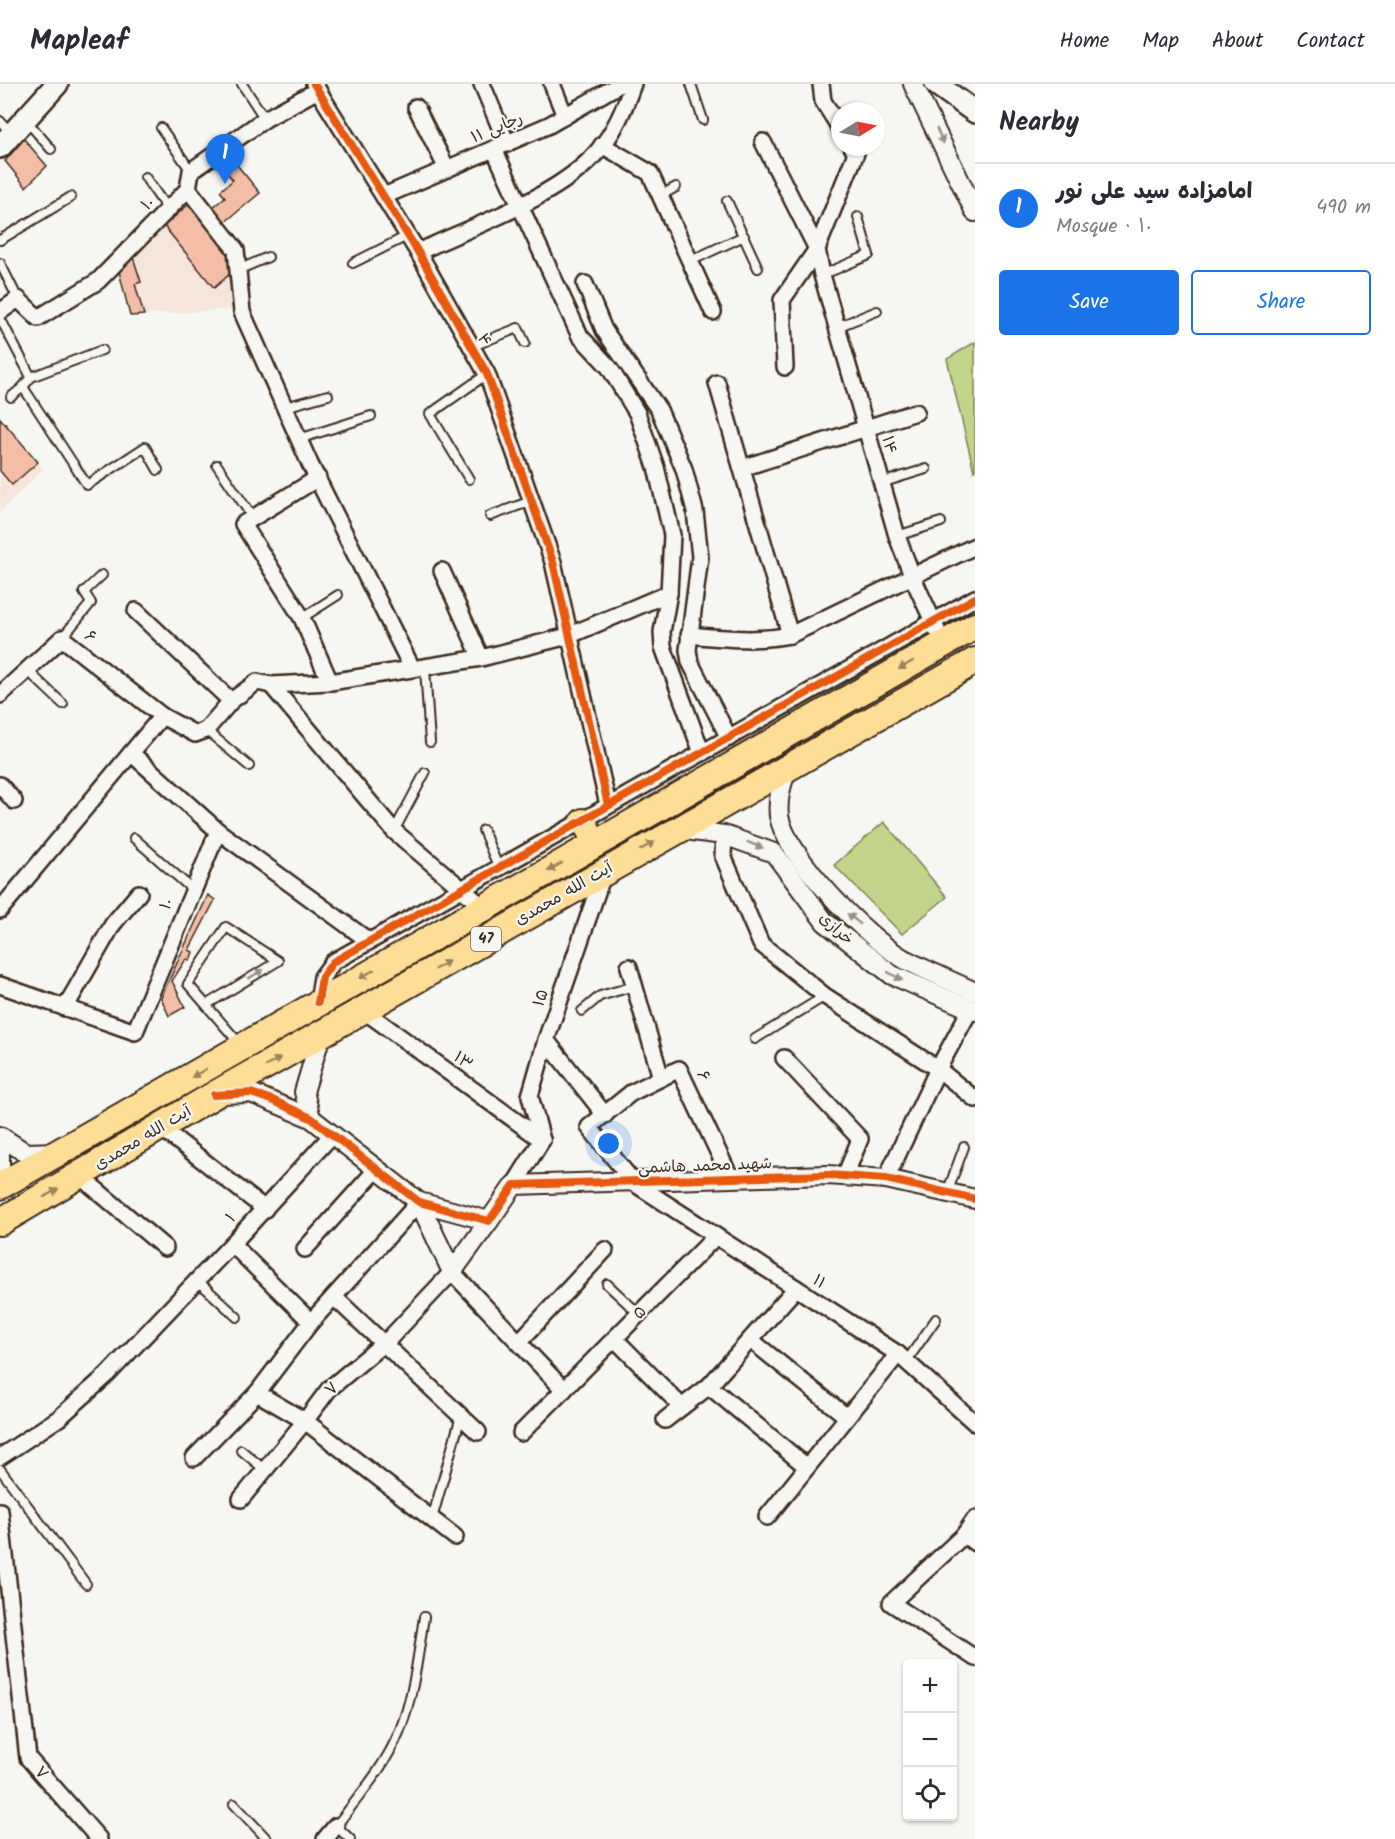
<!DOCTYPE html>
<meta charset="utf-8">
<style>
body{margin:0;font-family:Kalam,"Playpen Sans Arabic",sans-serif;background:#f7f7f7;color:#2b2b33}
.controls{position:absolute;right:18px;bottom:18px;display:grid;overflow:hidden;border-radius:6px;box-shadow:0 2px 4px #0004}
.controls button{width:54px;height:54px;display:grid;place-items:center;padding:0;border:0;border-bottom:2px solid #e1e1e2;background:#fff;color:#2b2b33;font:30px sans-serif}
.compass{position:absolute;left:831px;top:18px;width:54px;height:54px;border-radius:50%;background:#fff;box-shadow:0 2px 4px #0004;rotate:80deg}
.you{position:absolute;left:609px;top:1060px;width:21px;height:21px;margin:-15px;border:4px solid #fff;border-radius:50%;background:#1a73e8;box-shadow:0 0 0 9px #1a73e833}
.badge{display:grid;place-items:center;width:39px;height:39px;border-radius:50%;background:#1a73e8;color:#fff;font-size:20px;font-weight:700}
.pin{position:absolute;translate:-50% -50px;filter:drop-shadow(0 2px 3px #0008)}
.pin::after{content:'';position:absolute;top:32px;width:21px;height:18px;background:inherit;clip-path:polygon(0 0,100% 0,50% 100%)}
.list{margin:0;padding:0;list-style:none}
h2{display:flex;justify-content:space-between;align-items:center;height:78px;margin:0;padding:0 24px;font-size:26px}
h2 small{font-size:20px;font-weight:400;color:#7c7c81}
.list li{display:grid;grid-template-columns:39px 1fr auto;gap:18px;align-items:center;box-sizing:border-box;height:90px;padding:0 24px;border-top:2px solid #e1e1e2}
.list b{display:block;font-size:22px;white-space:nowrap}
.list p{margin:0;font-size:20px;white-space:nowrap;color:#7c7c81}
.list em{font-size:20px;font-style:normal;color:#7c7c81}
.actions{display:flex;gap:12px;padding:18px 24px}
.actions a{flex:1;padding:14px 0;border:2px solid #1a73e8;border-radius:6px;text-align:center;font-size:21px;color:#1a73e8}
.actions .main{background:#1a73e8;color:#fff}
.icon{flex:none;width:33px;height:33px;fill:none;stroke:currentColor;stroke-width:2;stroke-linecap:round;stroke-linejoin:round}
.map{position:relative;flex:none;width:975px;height:1755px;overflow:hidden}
header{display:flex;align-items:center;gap:36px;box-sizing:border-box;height:84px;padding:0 30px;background:#fff;border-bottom:2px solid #e1e1e2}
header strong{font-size:28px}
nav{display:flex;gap:33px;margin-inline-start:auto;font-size:21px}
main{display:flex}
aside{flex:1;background:#fff}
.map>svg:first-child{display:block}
</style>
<header>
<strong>Mapleaf</strong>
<nav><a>Home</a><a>Map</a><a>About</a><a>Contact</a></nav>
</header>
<main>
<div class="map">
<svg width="975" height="1755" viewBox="0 0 975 1755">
<rect width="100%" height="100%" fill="#f6f6f2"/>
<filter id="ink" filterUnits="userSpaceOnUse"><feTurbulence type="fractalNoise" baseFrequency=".0167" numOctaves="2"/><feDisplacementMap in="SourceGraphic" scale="12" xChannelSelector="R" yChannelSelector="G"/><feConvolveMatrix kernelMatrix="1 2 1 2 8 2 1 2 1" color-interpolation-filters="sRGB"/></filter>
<g filter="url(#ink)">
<g fill="#f5e5db">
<polygon points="189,120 230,169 233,225 130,232 118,183"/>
<polygon points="0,334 43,385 0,428"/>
</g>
<g fill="#c3d58a" stroke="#7f8054" stroke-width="1.5">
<polygon points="975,258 975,386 974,387 947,275"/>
<polygon points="884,738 947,813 902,850 834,781"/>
</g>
<g fill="#f3bea5" stroke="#3b2a1e" stroke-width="1.5">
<polygon points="24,55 47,82 26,103 5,77"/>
<polygon points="228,70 260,109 224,139 212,124 225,113 220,107 233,96 218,78"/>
<polygon points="189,120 230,169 231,189 214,204 164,142"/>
<polygon points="132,170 141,198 135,200 144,231 130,232 118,183"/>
<polygon points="0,334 38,378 12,401 0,387"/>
<polygon points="208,811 215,816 189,866 193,868 190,876 186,875 172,897 185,923 169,932 161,914"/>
</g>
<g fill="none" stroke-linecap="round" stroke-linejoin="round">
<g stroke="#3b2a1e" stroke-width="12">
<g id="service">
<polyline points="242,0 265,35"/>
<polyline points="691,0 703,36"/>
<polyline points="26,36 51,65"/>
<polyline points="0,37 11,49"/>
<polyline points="161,44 191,87"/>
<polyline points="145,93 168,126"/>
<polyline points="660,112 676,103"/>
<polyline points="727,117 758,184"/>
<polyline points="0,156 71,113"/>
<polyline points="690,177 744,152"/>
<polyline points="0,179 18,215"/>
<polyline points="353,179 407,152"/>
<polyline points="238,186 268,173"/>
<polyline points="822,191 869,171 858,133"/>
<polyline points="0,234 31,293 23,303 87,401 145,363 158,386"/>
<polyline points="837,243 877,227"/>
<polyline points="473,262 518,244 525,259"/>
<polyline points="31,293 102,266"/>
<polyline points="11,313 23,303"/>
<polyline points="285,323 328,311"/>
<polyline points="299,355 371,332"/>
<polyline points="217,381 253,434"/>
<polyline points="469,395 430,330 487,290"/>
<polyline points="881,399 926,385"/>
<polyline points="490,432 531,417"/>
<polyline points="897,452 941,438"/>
<polyline points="302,534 338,511"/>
<polyline points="62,554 91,519 84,508 102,491"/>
<polyline points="425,584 430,658"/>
<polyline points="27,586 63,620"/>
<polyline points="206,646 249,682"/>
<polyline points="483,746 499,785"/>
<polyline points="394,747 425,689"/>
<polyline points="134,754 193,806"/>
<polyline points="206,921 278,877 226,843 188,900 239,959"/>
<polyline points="582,927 600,912 634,902"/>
<polyline points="755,955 825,912"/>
<polyline points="947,1109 964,1063"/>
<polyline points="198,1197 237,1233"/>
<polyline points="607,1200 639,1230"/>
<polyline points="906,1278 936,1235"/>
<polyline points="241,1366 265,1386"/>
<polyline points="0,1385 86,1500"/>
<polyline points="432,1435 461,1332"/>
<polyline points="234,1720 267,1755"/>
<path d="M350,1755l-14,-13c23,-30 50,-60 64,-96 14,-36 18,-75 24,-113"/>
</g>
</g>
<g stroke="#3b2a1e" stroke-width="20">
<g id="minor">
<polyline points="314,0 418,168 487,290 553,478 608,721"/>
<polyline points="482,0 507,60"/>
<polyline points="552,0 565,32"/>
<polyline points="821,0 823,17 840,44"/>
<polyline points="416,23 447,85"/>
<polyline points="763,58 817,165 822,191 897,452 913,494 937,546"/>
<polyline points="602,61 650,89 713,228"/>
<polyline points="494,65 580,252 609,283 637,329 656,383 672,451 669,509 662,548 663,563 702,669"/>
<polyline points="188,105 236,166 242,228 310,380 412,584"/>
<polyline points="384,112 549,41 620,0"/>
<path d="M418,168c53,-25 142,-56 179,-100 18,-20 27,-43 36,-68"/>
<polyline points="585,200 604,246 659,326 684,385 695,427 700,473 688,566 690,578 729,654"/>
<polyline points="0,228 18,215 38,234 98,197 188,105 191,87 265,35 318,6"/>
<polyline points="785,283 782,216 817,165 856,69 852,63"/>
<polyline points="717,299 790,551"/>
<polyline points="742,384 916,328"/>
<polyline points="318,394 243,440 302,534 330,598"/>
<polyline points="442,487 481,574"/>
<polyline points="136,527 231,617"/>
<path d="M689,551c35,3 66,7 101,0l185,-89"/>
<polyline points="271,601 394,747 483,823"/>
<polyline points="0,611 62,554 162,632 195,650 206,646 231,617 257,598 271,601 330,598 481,574 568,552 669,509"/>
<polyline points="131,669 218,747"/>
<polyline points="0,701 14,717"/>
<polyline points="724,751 723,772 761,860 825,912 938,985 975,1015"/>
<polyline points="0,826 162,632"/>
<polyline points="629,883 661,994"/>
<polyline points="0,901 135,948 218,747 369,857"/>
<polyline points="318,918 322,893 333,878 975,514"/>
<polyline points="65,924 113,840 139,809"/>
<polyline points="363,926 542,1056"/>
<polyline points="546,956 605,1031"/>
<polyline points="784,974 860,1055 845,1092"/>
<polyline points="160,1043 265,1125"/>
<polyline points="542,1056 530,1012 546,956 604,788"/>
<polyline points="80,1092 165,1164"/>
<polyline points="731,1095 679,985 631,1009 589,1043 634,1099 898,1270 975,1339"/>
<polyline points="886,1095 938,985 970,926"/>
<polyline points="514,1101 542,1056"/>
<polyline points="305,1165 377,1085"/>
<polyline points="334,1213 478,1348"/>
<polyline points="311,1238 232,1160 332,1051"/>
<polyline points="615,1255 682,1323"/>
<polyline points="752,1257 847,1333"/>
<polyline points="519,1258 605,1166"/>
<polyline points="709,1302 807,1383"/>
<polyline points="665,1336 709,1302 796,1204"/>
<polyline points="521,1349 716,1152"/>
<polyline points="0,1373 59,1334 108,1290 232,1160"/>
<polyline points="194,1374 257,1309 311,1238 419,1118"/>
<polyline points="241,1415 305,1337 257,1309"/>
<polyline points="0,1427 28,1674 99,1755"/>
<polyline points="767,1433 898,1270"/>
<polyline points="975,1435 964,1451 975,1459"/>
<polyline points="964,1451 891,1519 975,1574"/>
<polyline points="455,1453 305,1337 329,1305 390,1254 452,1188 564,1306"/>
<polyline points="325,1755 336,1742"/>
</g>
</g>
<g stroke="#3b2a1e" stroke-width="22">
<g id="tertiary">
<polyline points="913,0 975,128"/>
<path d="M788,683c-6,16 -11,31 -9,49 7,41 89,123 125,143 23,12 48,22 71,33"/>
<polyline points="677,745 724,751 774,769 825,838 892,891 975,927"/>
<polyline points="219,1010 251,1009 311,1034 419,1118 489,1137 514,1101 828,1091 886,1095 975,1115"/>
<polyline points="311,1034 304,1008 321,951"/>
<polyline points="0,1052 26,1069 56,1068"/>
<polyline points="0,1061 0,1091"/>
<polyline points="419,1118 452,1188 489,1137"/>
</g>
</g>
<g stroke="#3b2a1e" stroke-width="26">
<g id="secondary">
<polyline points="936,0 975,28"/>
<polyline points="0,63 57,0"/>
</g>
</g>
<g stroke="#3b2a1e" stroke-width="28">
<polyline id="primary" points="583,737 596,759"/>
</g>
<g stroke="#3b2a1e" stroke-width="30">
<g id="trunk">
<polyline points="0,1102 975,542"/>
<polyline points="0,1138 214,1011 975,577"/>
</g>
</g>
<use href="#service" stroke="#f6f6f2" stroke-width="8"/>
<use href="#minor" stroke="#f6f6f2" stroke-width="15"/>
<use href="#tertiary" stroke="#f6f6f2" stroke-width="18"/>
<use href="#secondary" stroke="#f6f6f2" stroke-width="21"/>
<use href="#primary" stroke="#fedd96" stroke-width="24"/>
<use href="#trunk" stroke="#fedd96" stroke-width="26"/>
<g stroke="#f6f6f2" stroke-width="11">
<g id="cycleway">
<polyline points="314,0 418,168 487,290 553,478 608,721"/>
<polyline points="318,918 322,893 333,878 975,514"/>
<polyline points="214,1011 251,1009 272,1016 311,1034 419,1118 489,1137 514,1101 828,1091 886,1095 975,1115"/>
</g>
</g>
<use href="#cycleway" stroke="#e8590c" stroke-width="8"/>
</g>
<defs><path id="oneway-solid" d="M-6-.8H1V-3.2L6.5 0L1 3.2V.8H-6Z" transform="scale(1.5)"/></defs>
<g fill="#989088">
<use href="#oneway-solid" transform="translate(940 52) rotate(65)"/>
<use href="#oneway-solid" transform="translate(755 761) rotate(22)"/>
<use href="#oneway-solid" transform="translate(854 835) rotate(-141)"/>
<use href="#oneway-solid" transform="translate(256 890) rotate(-31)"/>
<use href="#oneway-solid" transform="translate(895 892) rotate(29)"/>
</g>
<g fill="#9c845a">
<use href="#oneway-solid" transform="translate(906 581) rotate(150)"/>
<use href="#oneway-solid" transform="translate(647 762) rotate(-30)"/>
<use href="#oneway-solid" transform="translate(555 783) rotate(150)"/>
<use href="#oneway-solid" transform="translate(442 881) rotate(-30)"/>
<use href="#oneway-solid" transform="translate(367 890) rotate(150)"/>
<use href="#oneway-solid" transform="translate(273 978) rotate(-30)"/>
<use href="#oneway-solid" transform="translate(199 989) rotate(150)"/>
<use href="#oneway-solid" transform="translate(51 1109) rotate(-30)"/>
</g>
</g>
<g text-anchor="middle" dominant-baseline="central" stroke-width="4.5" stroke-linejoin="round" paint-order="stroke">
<rect fill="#f6f6f2" stroke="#73675e" stroke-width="1.5" x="471" y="843" width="30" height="24" rx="4.5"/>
<g font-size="15" font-weight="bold" fill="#3b2a1e">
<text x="486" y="855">47</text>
</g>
<g font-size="16" fill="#3b2a1e" stroke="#f6f6f2">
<text transform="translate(497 44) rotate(-23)">رجایی ۱۱</text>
<text transform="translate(148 120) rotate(-45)">۱۰</text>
<text transform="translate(484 256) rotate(61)">۴</text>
<text transform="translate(889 361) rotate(75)">۱۴</text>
<text transform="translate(90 553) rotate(38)">۶</text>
<text transform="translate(564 810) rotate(-30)">آیت الله محمدی</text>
<text transform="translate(167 820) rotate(-68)">۱۰</text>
<text transform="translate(836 845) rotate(42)">خرازی</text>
<text transform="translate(541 914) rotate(-71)">۱۵</text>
<text transform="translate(463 977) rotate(36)">۱۳</text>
<text transform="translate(703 992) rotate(64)">۶</text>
<text transform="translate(143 1054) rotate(-31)">آیت الله محمدی</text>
<text transform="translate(705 1082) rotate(-2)">شهید محمد هاشمی</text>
<text transform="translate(231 1134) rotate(-47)">۱</text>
<text transform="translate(819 1198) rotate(33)">۱۱</text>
<text transform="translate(640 1229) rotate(-45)">۵</text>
<text transform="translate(332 1305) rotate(-46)">۷</text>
<text transform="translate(41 1689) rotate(49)">۷</text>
</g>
</g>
</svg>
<div class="controls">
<button>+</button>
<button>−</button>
<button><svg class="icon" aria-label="locate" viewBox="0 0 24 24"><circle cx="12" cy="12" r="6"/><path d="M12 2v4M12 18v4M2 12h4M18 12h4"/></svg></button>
</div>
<svg class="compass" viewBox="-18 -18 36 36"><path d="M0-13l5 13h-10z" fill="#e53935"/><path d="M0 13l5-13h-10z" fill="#7c7c81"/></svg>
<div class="you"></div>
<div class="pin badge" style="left:225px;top:100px">1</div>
</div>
<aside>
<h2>Nearby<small></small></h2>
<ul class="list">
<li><span class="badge">1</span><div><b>امامزاده سید علی نور</b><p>Mosque · ۱۰</p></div><em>490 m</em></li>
</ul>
<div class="actions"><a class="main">Save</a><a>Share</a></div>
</aside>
</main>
